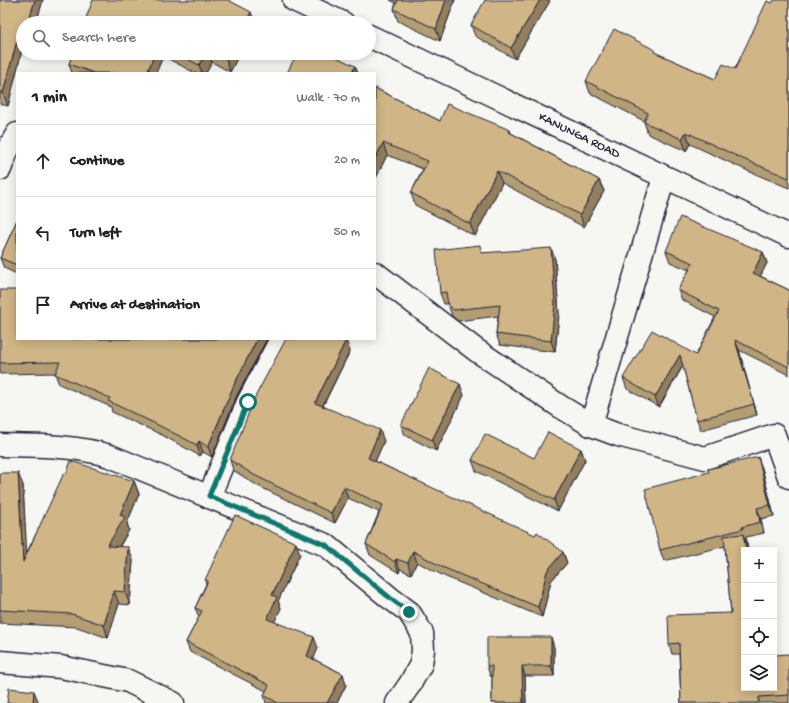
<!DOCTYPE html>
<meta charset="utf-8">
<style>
body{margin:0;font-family:"Gochi Hand",sans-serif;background:#f2f2f2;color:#202124}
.controls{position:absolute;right:12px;bottom:12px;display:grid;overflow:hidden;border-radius:0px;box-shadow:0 2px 10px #0003}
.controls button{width:36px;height:36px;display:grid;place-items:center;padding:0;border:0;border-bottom:1px solid #e0e0e0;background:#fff;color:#202124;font:20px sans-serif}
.stop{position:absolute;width:12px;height:12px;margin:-9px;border:3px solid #0f766e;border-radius:50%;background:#fff}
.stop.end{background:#0f766e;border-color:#fff;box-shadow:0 1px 4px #0008}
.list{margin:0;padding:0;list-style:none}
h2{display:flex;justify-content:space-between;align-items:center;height:52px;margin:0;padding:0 16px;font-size:17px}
h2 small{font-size:13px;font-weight:400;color:#757577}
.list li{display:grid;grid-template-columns:26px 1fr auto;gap:12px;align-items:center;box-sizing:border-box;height:72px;padding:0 16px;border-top:1px solid #e0e0e0}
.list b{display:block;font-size:15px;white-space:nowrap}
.list em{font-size:13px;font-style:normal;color:#757577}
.icon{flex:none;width:22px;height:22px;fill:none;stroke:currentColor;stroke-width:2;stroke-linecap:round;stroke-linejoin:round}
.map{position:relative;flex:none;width:789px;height:703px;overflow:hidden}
.search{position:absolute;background:#fff;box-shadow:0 2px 10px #0003;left:16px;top:16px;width:360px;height:44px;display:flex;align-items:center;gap:10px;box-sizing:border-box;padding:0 14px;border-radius:22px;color:#757577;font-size:15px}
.panel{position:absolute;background:#fff;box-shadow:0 2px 10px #0003;left:16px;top:72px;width:360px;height:268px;border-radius:0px}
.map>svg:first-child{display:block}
</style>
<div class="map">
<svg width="789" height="703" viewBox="0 0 789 703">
<rect width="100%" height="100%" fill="#f6f6f2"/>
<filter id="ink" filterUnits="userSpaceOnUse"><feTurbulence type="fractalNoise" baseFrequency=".025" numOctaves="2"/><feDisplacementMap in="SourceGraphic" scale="8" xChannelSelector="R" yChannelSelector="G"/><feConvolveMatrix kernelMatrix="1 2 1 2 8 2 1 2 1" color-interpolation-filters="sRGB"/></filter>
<g filter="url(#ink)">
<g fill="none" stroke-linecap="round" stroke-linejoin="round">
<g stroke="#22223b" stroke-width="25">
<g id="street">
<polyline points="294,0 343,23"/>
<polyline points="369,36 789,236"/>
<polyline points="0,169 7,151 17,134"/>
<polyline points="375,273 476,350 561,407 591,425 618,435 705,458 774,435 789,477"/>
<polyline points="591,425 664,177"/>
<path d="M0,445c38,1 74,0 110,11l216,89 64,53 19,14 13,21 1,17 -2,14 -11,20 -13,19"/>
<polyline points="209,497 248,402 281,339"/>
<polyline points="0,662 61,667 128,681 173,703"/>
</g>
</g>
<use href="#street" stroke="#f6f6f2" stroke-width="22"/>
</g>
<g fill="#b39d73" stroke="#22223b">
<polygon points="0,0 43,0 36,23 23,23 23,46 8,106 0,104"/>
<polygon points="390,0 455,0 440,41 398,21 394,9 396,3"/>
<polygon points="789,0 789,188 748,171 690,144 686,151 648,134 644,122 644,121 590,93 586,81 656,53 715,79 735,69 772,3"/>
<polygon points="550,1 515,59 475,36 471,25"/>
<polygon points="73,53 240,53 230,72 212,62 206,73 195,73 163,56 156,73 72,73 69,64"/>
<polygon points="375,88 440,121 510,130 511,133 599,180 604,191 584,227 502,183 475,236 415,205 411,193 423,169 387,155 375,180"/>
<polygon points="17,220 17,274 4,268 0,258"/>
<polygon points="666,251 763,252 767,263 760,276 789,290 789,375 739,350 757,415 701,430 697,420 683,366 659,407 627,389 623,378 696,355 715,317 682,300 678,290 689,270 670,262"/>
<polygon points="483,253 555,259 559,314 555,352 500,345 496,334 498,316 458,321 452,316 448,304 444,304 440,293"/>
<polygon points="0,290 17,339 267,339 236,397 212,457 203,452 200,456 162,435 112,412 111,407 59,384 55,374 55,373 0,374"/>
<polygon points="350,351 323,406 384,441 375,461 563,552 567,563 551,581 542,617 446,577 417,562 411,574 400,569 399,573 370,555 366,544 379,512 348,498 335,523 258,486 233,470 230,460"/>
<polygon points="464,395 436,451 405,435 401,425"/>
<polygon points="581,449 585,460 558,511 476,471 472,460 534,458"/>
<polygon points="762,468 774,516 761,519 764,533 746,537 747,540 746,540 747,544 748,550 744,550 744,688 789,654 789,703 681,703 679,654 672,654 669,644 731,613 725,546 664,561 660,550"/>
<polygon points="0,473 23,485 26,554 66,474 134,481 139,494 127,523 129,530 120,546 133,560 130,605 119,604 108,638 77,627 0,623"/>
<polygon points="300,554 278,601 281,608 274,622 318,648 313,659 343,674 346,685 337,703 266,703 264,695 266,691 190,652 186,642 199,617 195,608 206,584 205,580"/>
<polygon points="554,647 554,676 525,676 526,703 492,703 492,676 490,676 487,666"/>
</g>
<g fill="#927f5e" stroke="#22223b">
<polygon points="35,0 43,0 36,23 28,23"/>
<polygon points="446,0 455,0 440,41 436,29"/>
<polygon points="540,0 549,0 550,1 515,59 511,48"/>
<polygon points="251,12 255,23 245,23"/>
<polygon points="19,33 23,44 23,46 8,106 3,93"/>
<polygon points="155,53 161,53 163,56 156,73 147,73"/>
<polygon points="206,53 209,53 212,62 206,73 202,73 199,65"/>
<polygon points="229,53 240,53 230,72 226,59"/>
<polygon points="355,66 358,73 352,73"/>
<polygon points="686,132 690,144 686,151 682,139"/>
<polygon points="383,143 387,155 375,180 375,159"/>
<polygon points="497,171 502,183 475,236 470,224"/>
<polygon points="599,180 604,191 584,227 580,215"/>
<polygon points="551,248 555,259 559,314 555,352 551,341"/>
<polygon points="763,252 767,263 757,283 753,273"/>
<polygon points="257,339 267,339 236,397 212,457 208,447 233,387"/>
<polygon points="346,340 350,351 319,413 315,403"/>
<polygon points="735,340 739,350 757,415 754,404"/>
<polygon points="680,355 683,365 659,407 655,397"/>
<polygon points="460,384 464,395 436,451 432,440"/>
<polygon points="380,430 384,441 372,469 368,458"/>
<polygon points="199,441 203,452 200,456 197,445"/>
<polygon points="581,449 585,460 558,511 554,500"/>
<polygon points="758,457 762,468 774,516 770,505"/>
<polygon points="18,473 23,485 28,575 23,562"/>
<polygon points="134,481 139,494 127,523 129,530 112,558 107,546"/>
<polygon points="344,487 348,498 335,523 331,513"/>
<polygon points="757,508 761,519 764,533 760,522"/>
<polygon points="743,534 747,544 748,550 746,550"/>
<polygon points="296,543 300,554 278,601 281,608 271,630 267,619 272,595"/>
<polygon points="128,547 133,560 130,605 125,592"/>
<polygon points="413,551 417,562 411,574 408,563"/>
<polygon points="563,552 567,563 551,581 542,617 538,607 547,571"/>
<polygon points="396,559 400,569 399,573 395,562"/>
<polygon points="114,591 119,604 108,638 104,625"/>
<polygon points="314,637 318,648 311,666 307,656"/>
<polygon points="551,637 554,647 554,676 551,666"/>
<polygon points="522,666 525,676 526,703 523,703"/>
<polygon points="343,674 346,685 337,703 327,703"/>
<polygon points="34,691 39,703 33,703"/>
</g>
<g fill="#d0b686" stroke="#22223b">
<polygon points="0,0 35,0 28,23 23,23 23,34 19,33 3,93 0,93"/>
<polygon points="93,0 228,0 251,12 245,23 84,23"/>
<polygon points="398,0 446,0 436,29 394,9"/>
<polygon points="485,0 540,0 511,48 471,25"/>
<polygon points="774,0 789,0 789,178 743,159 686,132 682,139 644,122 648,113 586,81 614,29 655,50 654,52 715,79 723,64 735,69 767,1 772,3"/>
<polygon points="73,53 155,53 147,73 127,73 124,72 124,73 94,73 69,64"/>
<polygon points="176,53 206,53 199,65"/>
<polygon points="214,53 229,53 226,59"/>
<polygon points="297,53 328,53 355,66 352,73 287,73"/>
<polygon points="375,88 440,121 447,104 510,130 509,132 599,180 580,215 497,171 470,224 411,193 428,161 383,143 375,159"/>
<polygon points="680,217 763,252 753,273 789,290 789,367 735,340 754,404 697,420 680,355 655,397 623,378 652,330 696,355 719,311 678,290 693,263 666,251"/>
<polygon points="17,220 17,265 0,258"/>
<polygon points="480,245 481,253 551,248 555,303 551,341 496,334 500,305 454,310 448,305 446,292 440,293 436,250"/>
<polygon points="0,290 17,290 17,339 257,339 233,387 208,447 199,441 197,445 158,425 108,401 110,398 55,374 60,362 0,363"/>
<polygon points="286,339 344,339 346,340 315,403 380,430 368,458 535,535 537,532 563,552 547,571 538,607 442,567 413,551 408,563 396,559 395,562 366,544 383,505 344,487 331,513 254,475 230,460 255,397"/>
<polygon points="429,368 460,384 432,440 401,425"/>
<polygon points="548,432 581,449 554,500 472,460 485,434 534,458"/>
<polygon points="758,457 770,505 757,508 760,522 742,527 743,529 660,550 645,489 709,472 708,469"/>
<polygon points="71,461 134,481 120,515 125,517 107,546 128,547 125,592 114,591 104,625 72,614 0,610 0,473 18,473 23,562 64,473 66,474"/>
<polygon points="235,515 296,543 272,595 277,597 267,619 314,637 307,656 343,674 327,703 278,703 264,695 269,685 186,642 202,611 195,608 208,581 205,580"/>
<polygon points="743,534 746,550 744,550 744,688 774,688 774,655 789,654 789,695 759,697 759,703 681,703 679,643 669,644 668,615 731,613 724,536"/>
<polygon points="487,637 551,637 551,666 522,666 523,703 492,703 492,666 487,666"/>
<polygon points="9,688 34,691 33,703 7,703"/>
</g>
</g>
<g fill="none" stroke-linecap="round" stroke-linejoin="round" filter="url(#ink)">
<polyline stroke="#0f766e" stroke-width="5" points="248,402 209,496 326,545 390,598 409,612"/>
</g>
<g text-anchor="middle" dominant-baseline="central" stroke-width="3" stroke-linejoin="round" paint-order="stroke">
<g font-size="13" fill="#22223b" stroke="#f6f6f2">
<text transform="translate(579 136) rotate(26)">KANUNGA ROAD</text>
</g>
</g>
</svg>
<div class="controls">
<button>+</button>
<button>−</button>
<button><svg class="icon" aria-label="locate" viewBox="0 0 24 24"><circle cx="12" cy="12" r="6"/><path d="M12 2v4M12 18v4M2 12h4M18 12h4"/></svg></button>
<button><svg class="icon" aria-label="layers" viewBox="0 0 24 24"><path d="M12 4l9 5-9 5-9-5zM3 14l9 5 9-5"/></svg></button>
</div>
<div class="stop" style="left:248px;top:402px"></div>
<div class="stop end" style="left:409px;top:612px"></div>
<div class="search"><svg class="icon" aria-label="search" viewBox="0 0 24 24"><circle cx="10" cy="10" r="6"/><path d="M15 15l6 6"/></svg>Search here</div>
<section class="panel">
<h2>1 min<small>Walk · 70 m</small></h2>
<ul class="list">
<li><svg class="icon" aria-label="ahead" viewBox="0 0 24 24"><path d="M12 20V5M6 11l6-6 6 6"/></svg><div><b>Continue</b></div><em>20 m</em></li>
<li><svg class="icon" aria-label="left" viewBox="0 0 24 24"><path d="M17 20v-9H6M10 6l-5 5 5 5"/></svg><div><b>Turn left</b></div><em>50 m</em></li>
<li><svg class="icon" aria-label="arrive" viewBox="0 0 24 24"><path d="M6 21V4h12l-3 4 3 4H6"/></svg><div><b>Arrive at destination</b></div></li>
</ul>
</section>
</div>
